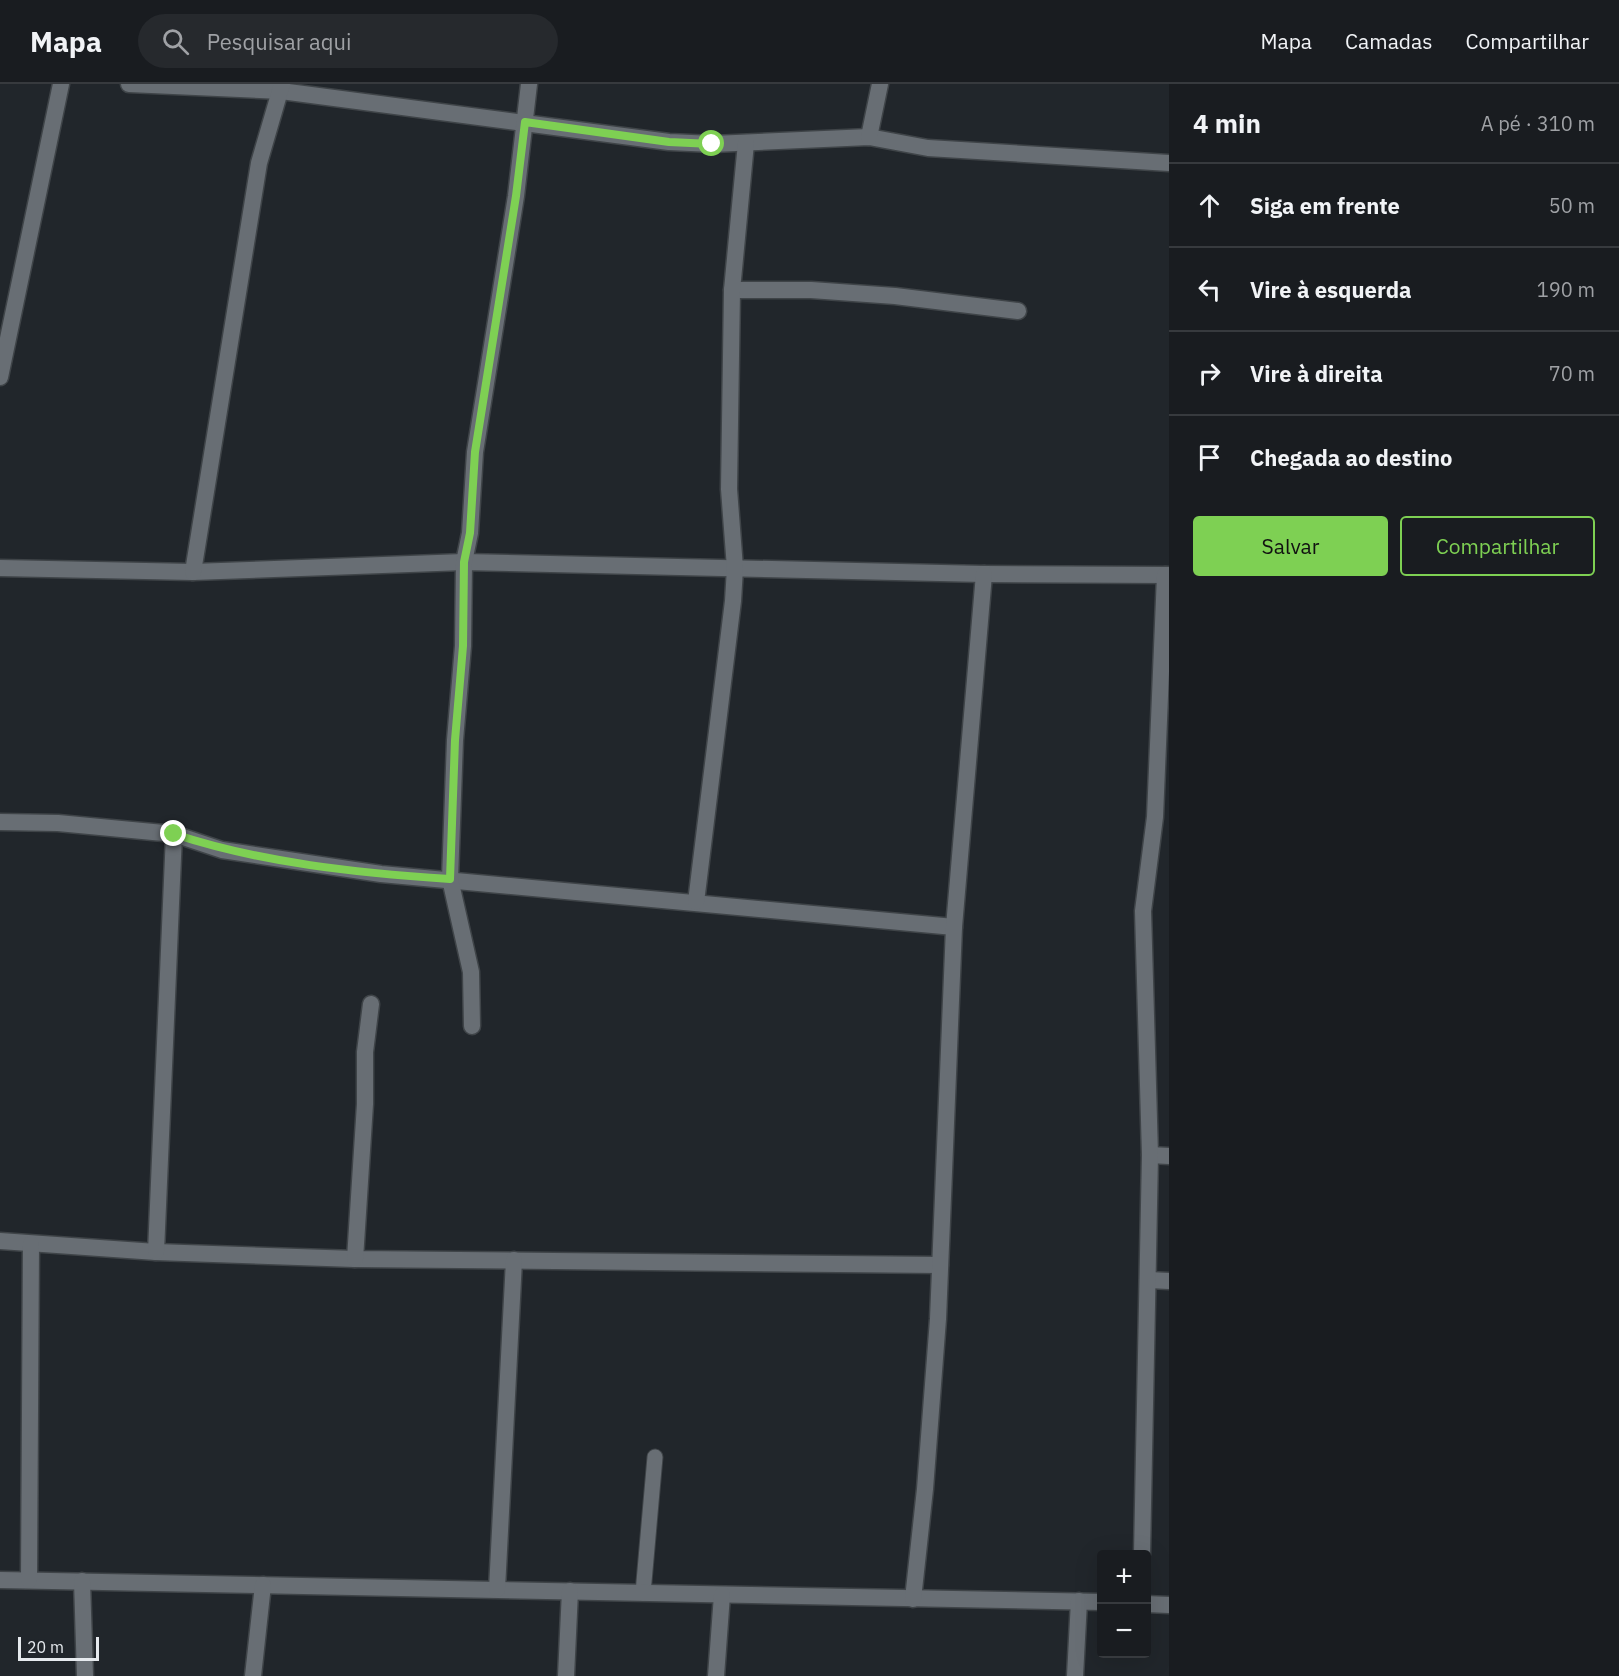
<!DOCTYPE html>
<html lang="pt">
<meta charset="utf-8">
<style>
body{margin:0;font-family:"IBM Plex Sans",sans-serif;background:#26292d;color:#f1f3f6}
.controls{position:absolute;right:18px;bottom:18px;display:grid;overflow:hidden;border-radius:6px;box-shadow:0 6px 24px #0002}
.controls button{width:54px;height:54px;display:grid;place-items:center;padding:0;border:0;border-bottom:2px solid #373a3e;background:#191c20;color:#f1f3f6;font:30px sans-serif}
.scale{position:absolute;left:18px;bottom:15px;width:81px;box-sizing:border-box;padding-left:6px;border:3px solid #e6eaee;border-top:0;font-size:16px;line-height:21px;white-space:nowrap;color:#e6eaee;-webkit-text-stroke:4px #21262b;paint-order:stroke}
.stop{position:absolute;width:18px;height:18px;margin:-14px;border:4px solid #7ed053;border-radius:50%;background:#fff}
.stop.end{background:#7ed053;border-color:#fff;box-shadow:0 2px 6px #0008}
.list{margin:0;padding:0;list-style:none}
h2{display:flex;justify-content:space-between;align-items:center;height:78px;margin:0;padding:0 24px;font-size:26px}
h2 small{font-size:20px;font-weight:400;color:#9fa1a5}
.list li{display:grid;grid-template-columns:39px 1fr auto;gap:18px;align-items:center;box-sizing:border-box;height:84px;padding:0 24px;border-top:2px solid #373a3e}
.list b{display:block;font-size:22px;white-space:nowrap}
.list em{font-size:20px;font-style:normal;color:#9fa1a5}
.actions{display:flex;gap:12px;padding:18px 24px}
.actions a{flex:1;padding:14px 0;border:2px solid #7ed053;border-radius:6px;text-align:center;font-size:21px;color:#7ed053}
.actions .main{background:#7ed053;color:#111}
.icon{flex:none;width:33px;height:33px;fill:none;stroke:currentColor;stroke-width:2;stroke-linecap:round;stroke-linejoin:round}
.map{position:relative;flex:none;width:1169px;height:1592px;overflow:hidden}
header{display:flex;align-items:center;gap:36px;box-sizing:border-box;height:84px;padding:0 30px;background:#191c20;border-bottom:2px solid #373a3e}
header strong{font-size:28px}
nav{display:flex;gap:33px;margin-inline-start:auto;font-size:21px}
.search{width:420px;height:54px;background:#26292d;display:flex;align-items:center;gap:15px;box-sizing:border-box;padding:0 21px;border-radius:33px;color:#9fa1a5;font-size:22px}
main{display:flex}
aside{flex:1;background:#191c20}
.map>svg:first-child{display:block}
</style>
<header>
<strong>Mapa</strong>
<div class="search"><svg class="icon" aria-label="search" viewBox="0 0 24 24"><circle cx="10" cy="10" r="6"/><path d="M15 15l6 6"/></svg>Pesquisar aqui</div>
<nav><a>Mapa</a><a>Camadas</a><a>Compartilhar</a></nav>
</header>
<main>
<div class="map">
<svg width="1169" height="1592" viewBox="0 0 1169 1592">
<rect width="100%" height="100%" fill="#21262b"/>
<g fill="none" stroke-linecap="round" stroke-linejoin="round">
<g stroke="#3f4448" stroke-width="17">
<polyline id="service" points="643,1509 655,1373"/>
</g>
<g stroke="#3f4448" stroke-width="19">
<g id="minor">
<polyline points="129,0 281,7 669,58 713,60 869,53 928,64 1169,79"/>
<polyline points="869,53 880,0"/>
<polyline points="732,206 811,206 895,212 1018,227"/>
<polyline points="0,293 61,0"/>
<polyline points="0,484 193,488 464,478 984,490 1169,491"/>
<polyline points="193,488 259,79 282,0"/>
<polyline points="0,738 58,739 174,750 222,766 381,790 954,843"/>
<polyline points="696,818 733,517 735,484 729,405 732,206 746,59"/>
<polyline points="472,942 471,888 450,795 455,656 463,562 464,478 470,449 475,368 516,112 529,0"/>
<polyline points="1150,1071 1169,1072"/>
<polyline points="0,1157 156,1168 355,1175 940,1181"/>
<polyline points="156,1168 174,750"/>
<polyline points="355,1175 365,1020 365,968 371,920"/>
<polyline points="1149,1196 1169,1197"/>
<polyline points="1142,1470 1150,1071 1143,827 1155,733 1165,491"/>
<polyline points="0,1496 1102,1518"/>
<polyline points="29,1496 31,1160"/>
<polyline points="82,1497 85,1592"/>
<polyline points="497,1505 514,1176"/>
<polyline points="913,1515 925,1405 938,1235 954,843 984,490"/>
<polyline points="1146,1520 1169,1521"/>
<polyline points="253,1592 263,1501"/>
<polyline points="566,1592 570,1507"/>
<polyline points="716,1592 722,1511"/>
<polyline points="1075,1592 1079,1517"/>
</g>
</g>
<use href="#service" stroke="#686e74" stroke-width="15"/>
<use href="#minor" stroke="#686e74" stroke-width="16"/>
</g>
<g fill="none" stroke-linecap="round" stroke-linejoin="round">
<path stroke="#7ed053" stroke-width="8" d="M174,750c88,29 183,39 276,45l5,-139 8,-94 1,-84 6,-29 5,-81 41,-256 9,-74 144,20 43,2"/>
</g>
</svg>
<div class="controls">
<button>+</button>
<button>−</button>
</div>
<div class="scale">20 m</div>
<div class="stop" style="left:712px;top:60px"></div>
<div class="stop end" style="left:174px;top:750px"></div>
</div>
<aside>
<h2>4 min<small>A pé · 310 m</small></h2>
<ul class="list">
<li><svg class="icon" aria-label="ahead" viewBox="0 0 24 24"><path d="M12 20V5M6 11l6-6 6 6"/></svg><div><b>Siga em frente</b></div><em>50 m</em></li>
<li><svg class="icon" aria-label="left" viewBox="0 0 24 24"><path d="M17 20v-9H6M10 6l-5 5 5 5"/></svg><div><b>Vire à esquerda</b></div><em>190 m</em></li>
<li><svg class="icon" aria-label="right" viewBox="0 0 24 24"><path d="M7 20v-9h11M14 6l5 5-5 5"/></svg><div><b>Vire à direita</b></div><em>70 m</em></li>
<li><svg class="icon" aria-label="arrive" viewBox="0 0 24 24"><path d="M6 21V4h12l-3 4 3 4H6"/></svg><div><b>Chegada ao destino</b></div></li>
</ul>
<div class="actions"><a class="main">Salvar</a><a>Compartilhar</a></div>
</aside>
</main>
